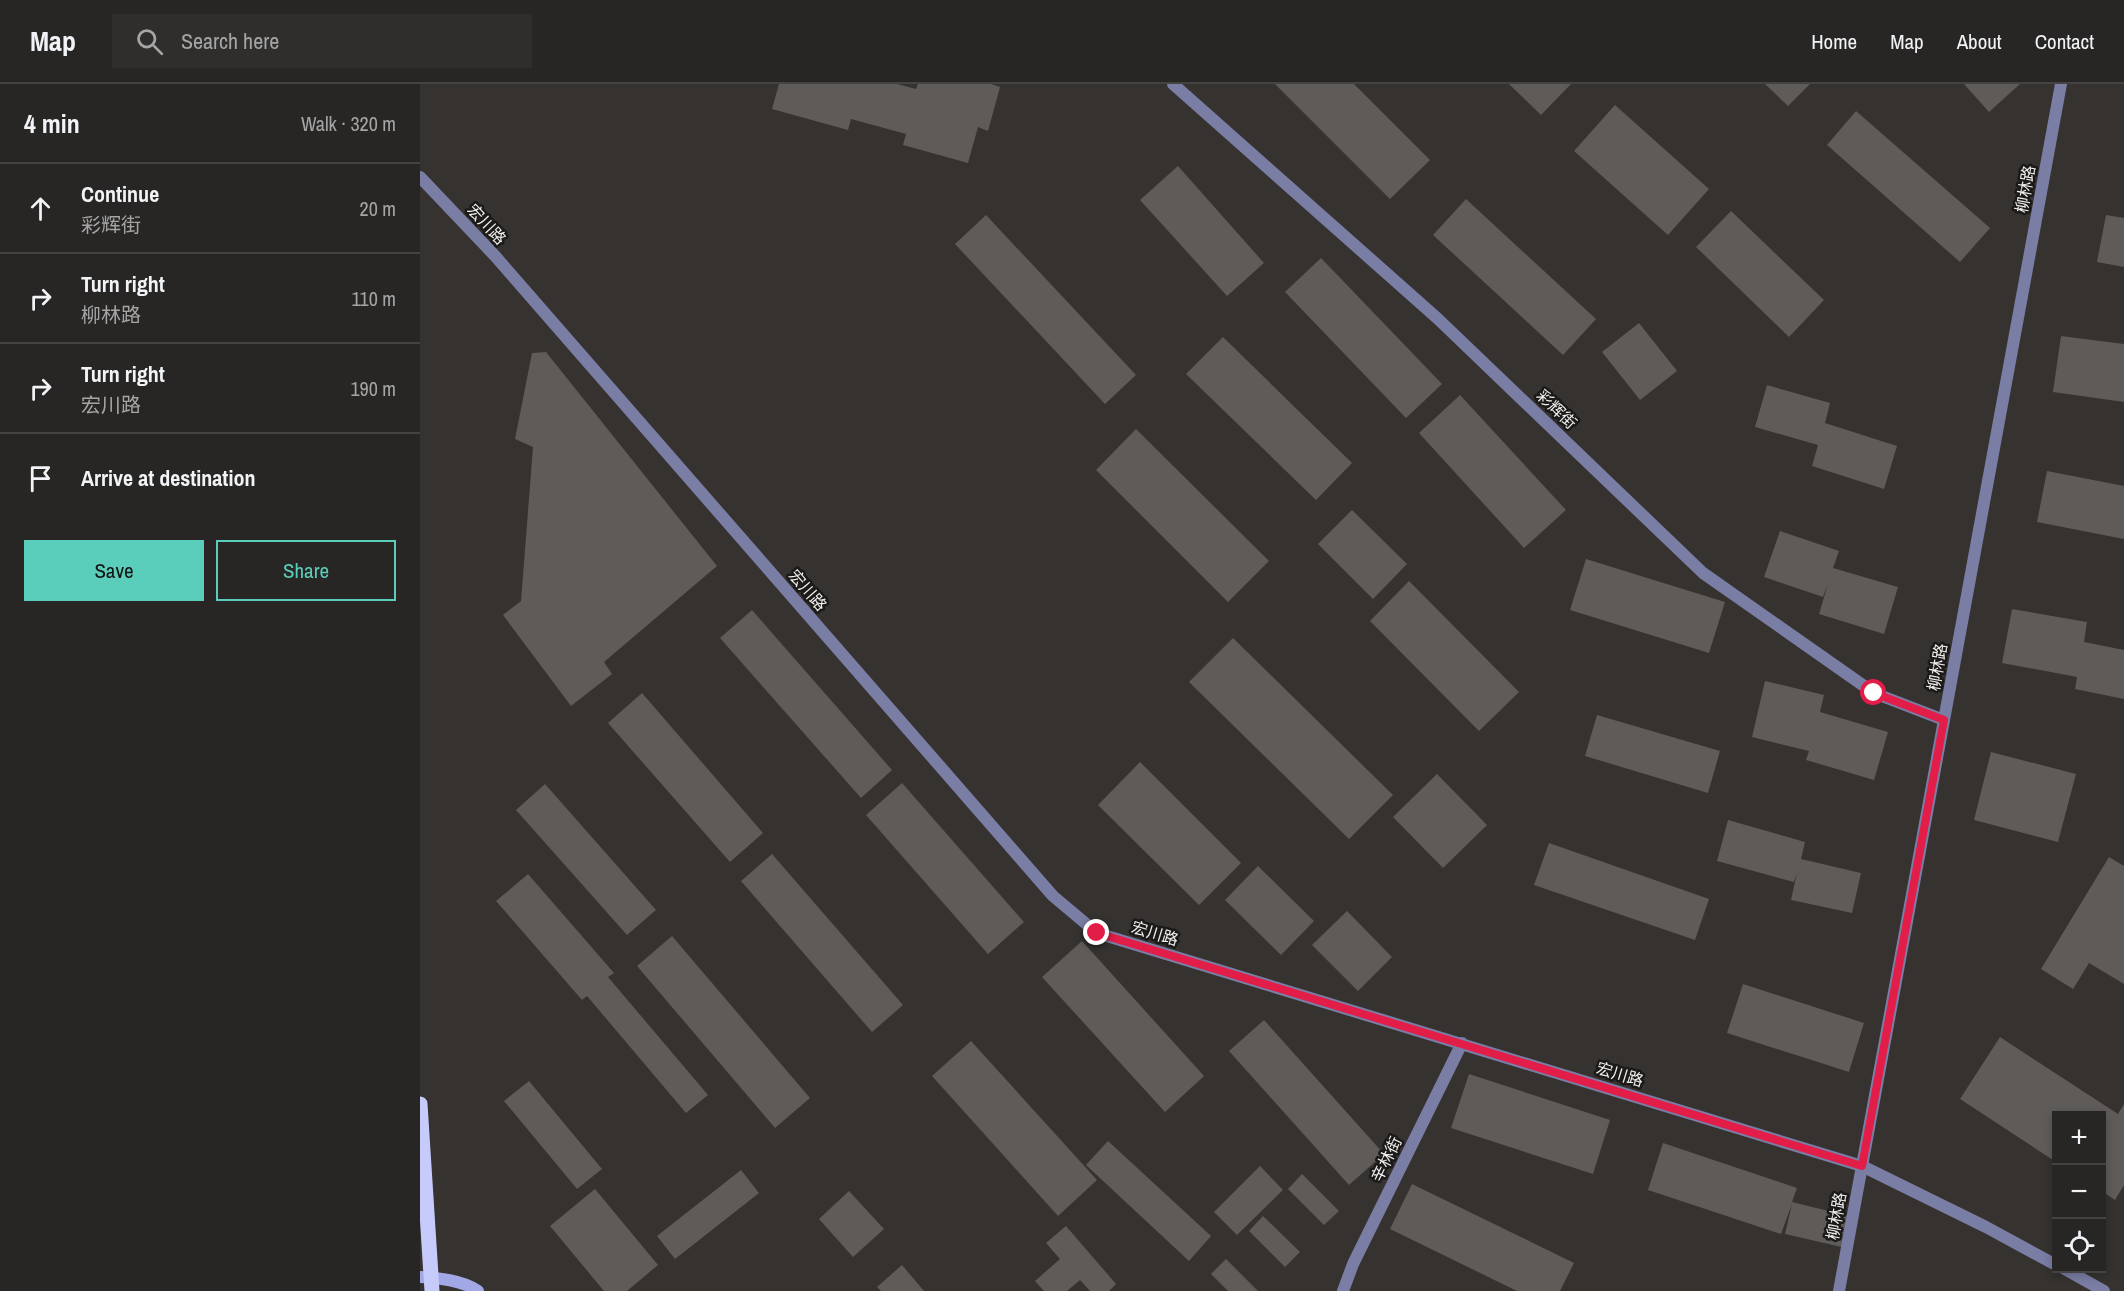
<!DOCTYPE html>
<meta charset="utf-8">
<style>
body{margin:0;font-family:"Archivo Narrow","Noto Sans SC",sans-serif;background:#302e2c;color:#f1f3f6}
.controls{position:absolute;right:18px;bottom:18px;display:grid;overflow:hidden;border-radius:0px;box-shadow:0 3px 9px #0003}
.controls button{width:54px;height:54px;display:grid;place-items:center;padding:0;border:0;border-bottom:2px solid #444341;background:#282624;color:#f1f3f6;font:30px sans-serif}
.stop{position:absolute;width:18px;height:18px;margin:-14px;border:4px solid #e11d48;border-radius:50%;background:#fff}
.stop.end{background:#e11d48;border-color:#fff;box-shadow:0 2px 6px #0008}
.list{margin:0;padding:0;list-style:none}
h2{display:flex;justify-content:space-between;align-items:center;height:78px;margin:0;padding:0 24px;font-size:26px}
h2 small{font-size:20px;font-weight:400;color:#a5a5a6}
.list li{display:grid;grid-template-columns:39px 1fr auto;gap:18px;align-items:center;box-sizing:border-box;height:90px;padding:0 24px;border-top:2px solid #444341}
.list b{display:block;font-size:22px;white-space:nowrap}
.list p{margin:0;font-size:20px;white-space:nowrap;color:#a5a5a6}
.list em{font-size:20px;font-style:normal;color:#a5a5a6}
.actions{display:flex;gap:12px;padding:18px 24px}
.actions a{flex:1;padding:14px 0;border:2px solid #5bcebb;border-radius:0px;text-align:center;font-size:21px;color:#5bcebb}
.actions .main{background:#5bcebb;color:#111}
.icon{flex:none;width:33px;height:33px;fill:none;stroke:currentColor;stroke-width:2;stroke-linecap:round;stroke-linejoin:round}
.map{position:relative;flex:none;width:1704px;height:1207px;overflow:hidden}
header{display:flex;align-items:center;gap:36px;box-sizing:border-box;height:84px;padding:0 30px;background:#282624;border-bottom:2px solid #444341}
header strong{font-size:28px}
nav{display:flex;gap:33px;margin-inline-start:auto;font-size:21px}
.search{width:420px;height:54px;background:#302e2c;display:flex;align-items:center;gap:15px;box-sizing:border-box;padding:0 21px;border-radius:0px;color:#a5a5a6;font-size:22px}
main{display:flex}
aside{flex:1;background:#282624}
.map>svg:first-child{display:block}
</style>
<header>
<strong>Map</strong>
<div class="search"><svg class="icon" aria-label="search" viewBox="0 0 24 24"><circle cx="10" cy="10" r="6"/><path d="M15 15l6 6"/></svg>Search here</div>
<nav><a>Home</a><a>Map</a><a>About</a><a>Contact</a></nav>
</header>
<main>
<aside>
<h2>4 min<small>Walk · 320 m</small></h2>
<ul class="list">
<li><svg class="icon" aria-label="ahead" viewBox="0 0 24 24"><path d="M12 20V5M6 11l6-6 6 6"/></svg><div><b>Continue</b><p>彩辉街</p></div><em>20 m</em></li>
<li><svg class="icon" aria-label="right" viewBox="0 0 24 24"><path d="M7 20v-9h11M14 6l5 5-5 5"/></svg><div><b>Turn right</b><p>柳林路</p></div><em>110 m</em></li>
<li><svg class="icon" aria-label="right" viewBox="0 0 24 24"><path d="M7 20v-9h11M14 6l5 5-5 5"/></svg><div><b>Turn right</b><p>宏川路</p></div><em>190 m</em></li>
<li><svg class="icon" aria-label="arrive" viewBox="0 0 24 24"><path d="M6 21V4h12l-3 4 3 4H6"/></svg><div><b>Arrive at destination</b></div></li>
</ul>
<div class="actions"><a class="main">Save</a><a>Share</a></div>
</aside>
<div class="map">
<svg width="1704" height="1207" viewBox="0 0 1704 1207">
<rect width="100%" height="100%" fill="#353230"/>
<g fill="#5e5b59">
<polygon points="359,0 477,0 496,5 498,0 571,0 580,3 568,47 558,43 548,79 483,61 486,50 431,35 428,46 352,25"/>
<polygon points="855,0 934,0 1010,76 970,115"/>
<polygon points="1089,0 1151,0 1121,31"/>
<polygon points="1345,0 1390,0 1368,22"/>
<polygon points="1544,0 1600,0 1569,28"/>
<polygon points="1195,21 1289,105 1248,151 1154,67"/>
<polygon points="1436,27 1570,144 1540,178 1407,61"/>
<polygon points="758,82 844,179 807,212 720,116"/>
<polygon points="1046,115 1176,235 1143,271 1013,151"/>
<polygon points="1311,127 1404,216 1369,253 1276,163"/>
<polygon points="566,131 716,291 685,320 535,160"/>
<polygon points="1686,131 1704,134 1704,183 1677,178"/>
<polygon points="901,174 1022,300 986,334 865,208"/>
<polygon points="1219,239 1257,287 1220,316 1182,268"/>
<polygon points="1641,252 1704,260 1704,318 1633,308"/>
<polygon points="803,253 932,379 896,416 766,290"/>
<polygon points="126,268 297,482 184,578 192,590 151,622 83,531 101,517 113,363 95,355 112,269"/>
<polygon points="1347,301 1410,319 1405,339 1477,362 1464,405 1392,382 1398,361 1335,343"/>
<polygon points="1040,311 1146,426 1104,464 999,349"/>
<polygon points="716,345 849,477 808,518 676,386"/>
<polygon points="1627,387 1704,402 1704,455 1617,438"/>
<polygon points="932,426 987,480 953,515 898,460"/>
<polygon points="1360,447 1419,467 1413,484 1478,503 1464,550 1399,530 1408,500 1403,513 1344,493"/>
<polygon points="1166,475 1305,518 1289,569 1150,526"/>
<polygon points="989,497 1099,608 1059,647 950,537"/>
<polygon points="1592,525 1667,538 1664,558 1704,566 1704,615 1655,605 1657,593 1582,579"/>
<polygon points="332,526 472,686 441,714 300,554"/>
<polygon points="813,554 973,711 929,755 769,598"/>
<polygon points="1345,597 1404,611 1400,628 1468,648 1454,696 1386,676 1389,667 1332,653"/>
<polygon points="222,609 343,749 310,778 188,639"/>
<polygon points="1177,631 1300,667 1288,709 1165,672"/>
<polygon points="1571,668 1656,690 1638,758 1554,736"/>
<polygon points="720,678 821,779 779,821 678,721"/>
<polygon points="1017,690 1067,741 1023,784 973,733"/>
<polygon points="482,699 604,838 568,870 446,731"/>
<polygon points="125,700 236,826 207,851 96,726"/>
<polygon points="1308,736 1385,758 1381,775 1441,789 1432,829 1371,816 1377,789 1374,798 1297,777"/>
<polygon points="1129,759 1289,815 1275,856 1114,801"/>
<polygon points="352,770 483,921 452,948 321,797"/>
<polygon points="1689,773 1704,782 1704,900 1669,879 1653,905 1621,885"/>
<polygon points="838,782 894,837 861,871 805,816"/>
<polygon points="108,790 194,889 188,893 288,1011 266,1029 167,912 162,916 76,817"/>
<polygon points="927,827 972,873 938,907 892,861"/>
<polygon points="252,852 390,1014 355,1044 217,882"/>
<polygon points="662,857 784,992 745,1028 622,893"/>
<polygon points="1323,900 1444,939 1429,988 1307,949"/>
<polygon points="844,936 964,1070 929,1101 809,967"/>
<polygon points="1580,953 1698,1030 1704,1020 1704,1101 1695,1116 1682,1107 1682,1032 1636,1032 1636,1078 1540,1015"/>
<polygon points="551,957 677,1096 638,1132 512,992"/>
<polygon points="1049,990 1190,1036 1173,1090 1031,1044"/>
<polygon points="109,997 182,1085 157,1105 84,1017"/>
<polygon points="688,1057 791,1152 769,1177 666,1081"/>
<polygon points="1243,1059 1377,1104 1372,1118 1433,1133 1426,1164 1365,1150 1372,1120 1361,1150 1228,1106"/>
<polygon points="840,1082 863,1106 817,1151 794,1128"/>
<polygon points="321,1086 339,1109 255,1175 237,1152"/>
<polygon points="882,1090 919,1127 904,1141 868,1105"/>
<polygon points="992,1100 1154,1179 1140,1207 1097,1207 970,1145"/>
<polygon points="175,1105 238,1181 207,1207 184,1207 130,1142"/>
<polygon points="429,1107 464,1145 433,1173 399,1135"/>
<polygon points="843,1132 880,1168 865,1183 829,1147"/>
<polygon points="646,1142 696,1200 689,1207 670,1207 660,1196 647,1207 624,1207 615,1197 640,1175 626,1159"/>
<polygon points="806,1175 838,1207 808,1207 791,1190"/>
<polygon points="482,1181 504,1207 461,1207 457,1203"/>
</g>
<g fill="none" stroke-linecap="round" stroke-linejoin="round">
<g stroke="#7a7da4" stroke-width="12">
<polyline points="753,0 1017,234 1283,489 1454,609 1524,636"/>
<polyline points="0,93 76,173 633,812 677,849 1442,1082 1566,1143 1636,1181"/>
<polyline points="1643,1184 1684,1207"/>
<polyline points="923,1207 933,1180 1042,959"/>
<polyline points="1419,1207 1641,0"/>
</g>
<path stroke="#a2a7e5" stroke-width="12" d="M0,1193c18,1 42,3 58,14"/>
<polyline stroke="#c6cbfb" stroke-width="15" points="0,1020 12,1207"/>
</g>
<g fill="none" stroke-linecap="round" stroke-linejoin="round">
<polyline stroke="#e11d48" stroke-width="8" points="677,849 1442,1082 1524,636 1454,609"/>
</g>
<g text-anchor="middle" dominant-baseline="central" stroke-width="5" stroke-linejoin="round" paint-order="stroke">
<g font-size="16" fill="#f2f0ef" stroke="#1b1a19">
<text transform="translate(1605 105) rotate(-80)">柳林路</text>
<text transform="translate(67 140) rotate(47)">宏川路</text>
<text transform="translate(1137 325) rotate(44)">彩辉街</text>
<text transform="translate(388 506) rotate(49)">宏川路</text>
<text transform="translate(1517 583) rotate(-80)">柳林路</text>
<text transform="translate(735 849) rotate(17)">宏川路</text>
<text transform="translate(1200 990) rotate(17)">宏川路</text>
<text transform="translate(966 1075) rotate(-64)">辛林街</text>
<text transform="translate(1416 1132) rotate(-80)">柳林路</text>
</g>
</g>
</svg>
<div class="controls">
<button>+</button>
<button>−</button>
<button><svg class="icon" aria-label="locate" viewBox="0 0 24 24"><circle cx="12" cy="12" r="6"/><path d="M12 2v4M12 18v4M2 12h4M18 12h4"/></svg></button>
</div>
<div class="stop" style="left:1454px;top:609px"></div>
<div class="stop end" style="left:677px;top:849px"></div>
</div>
</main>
